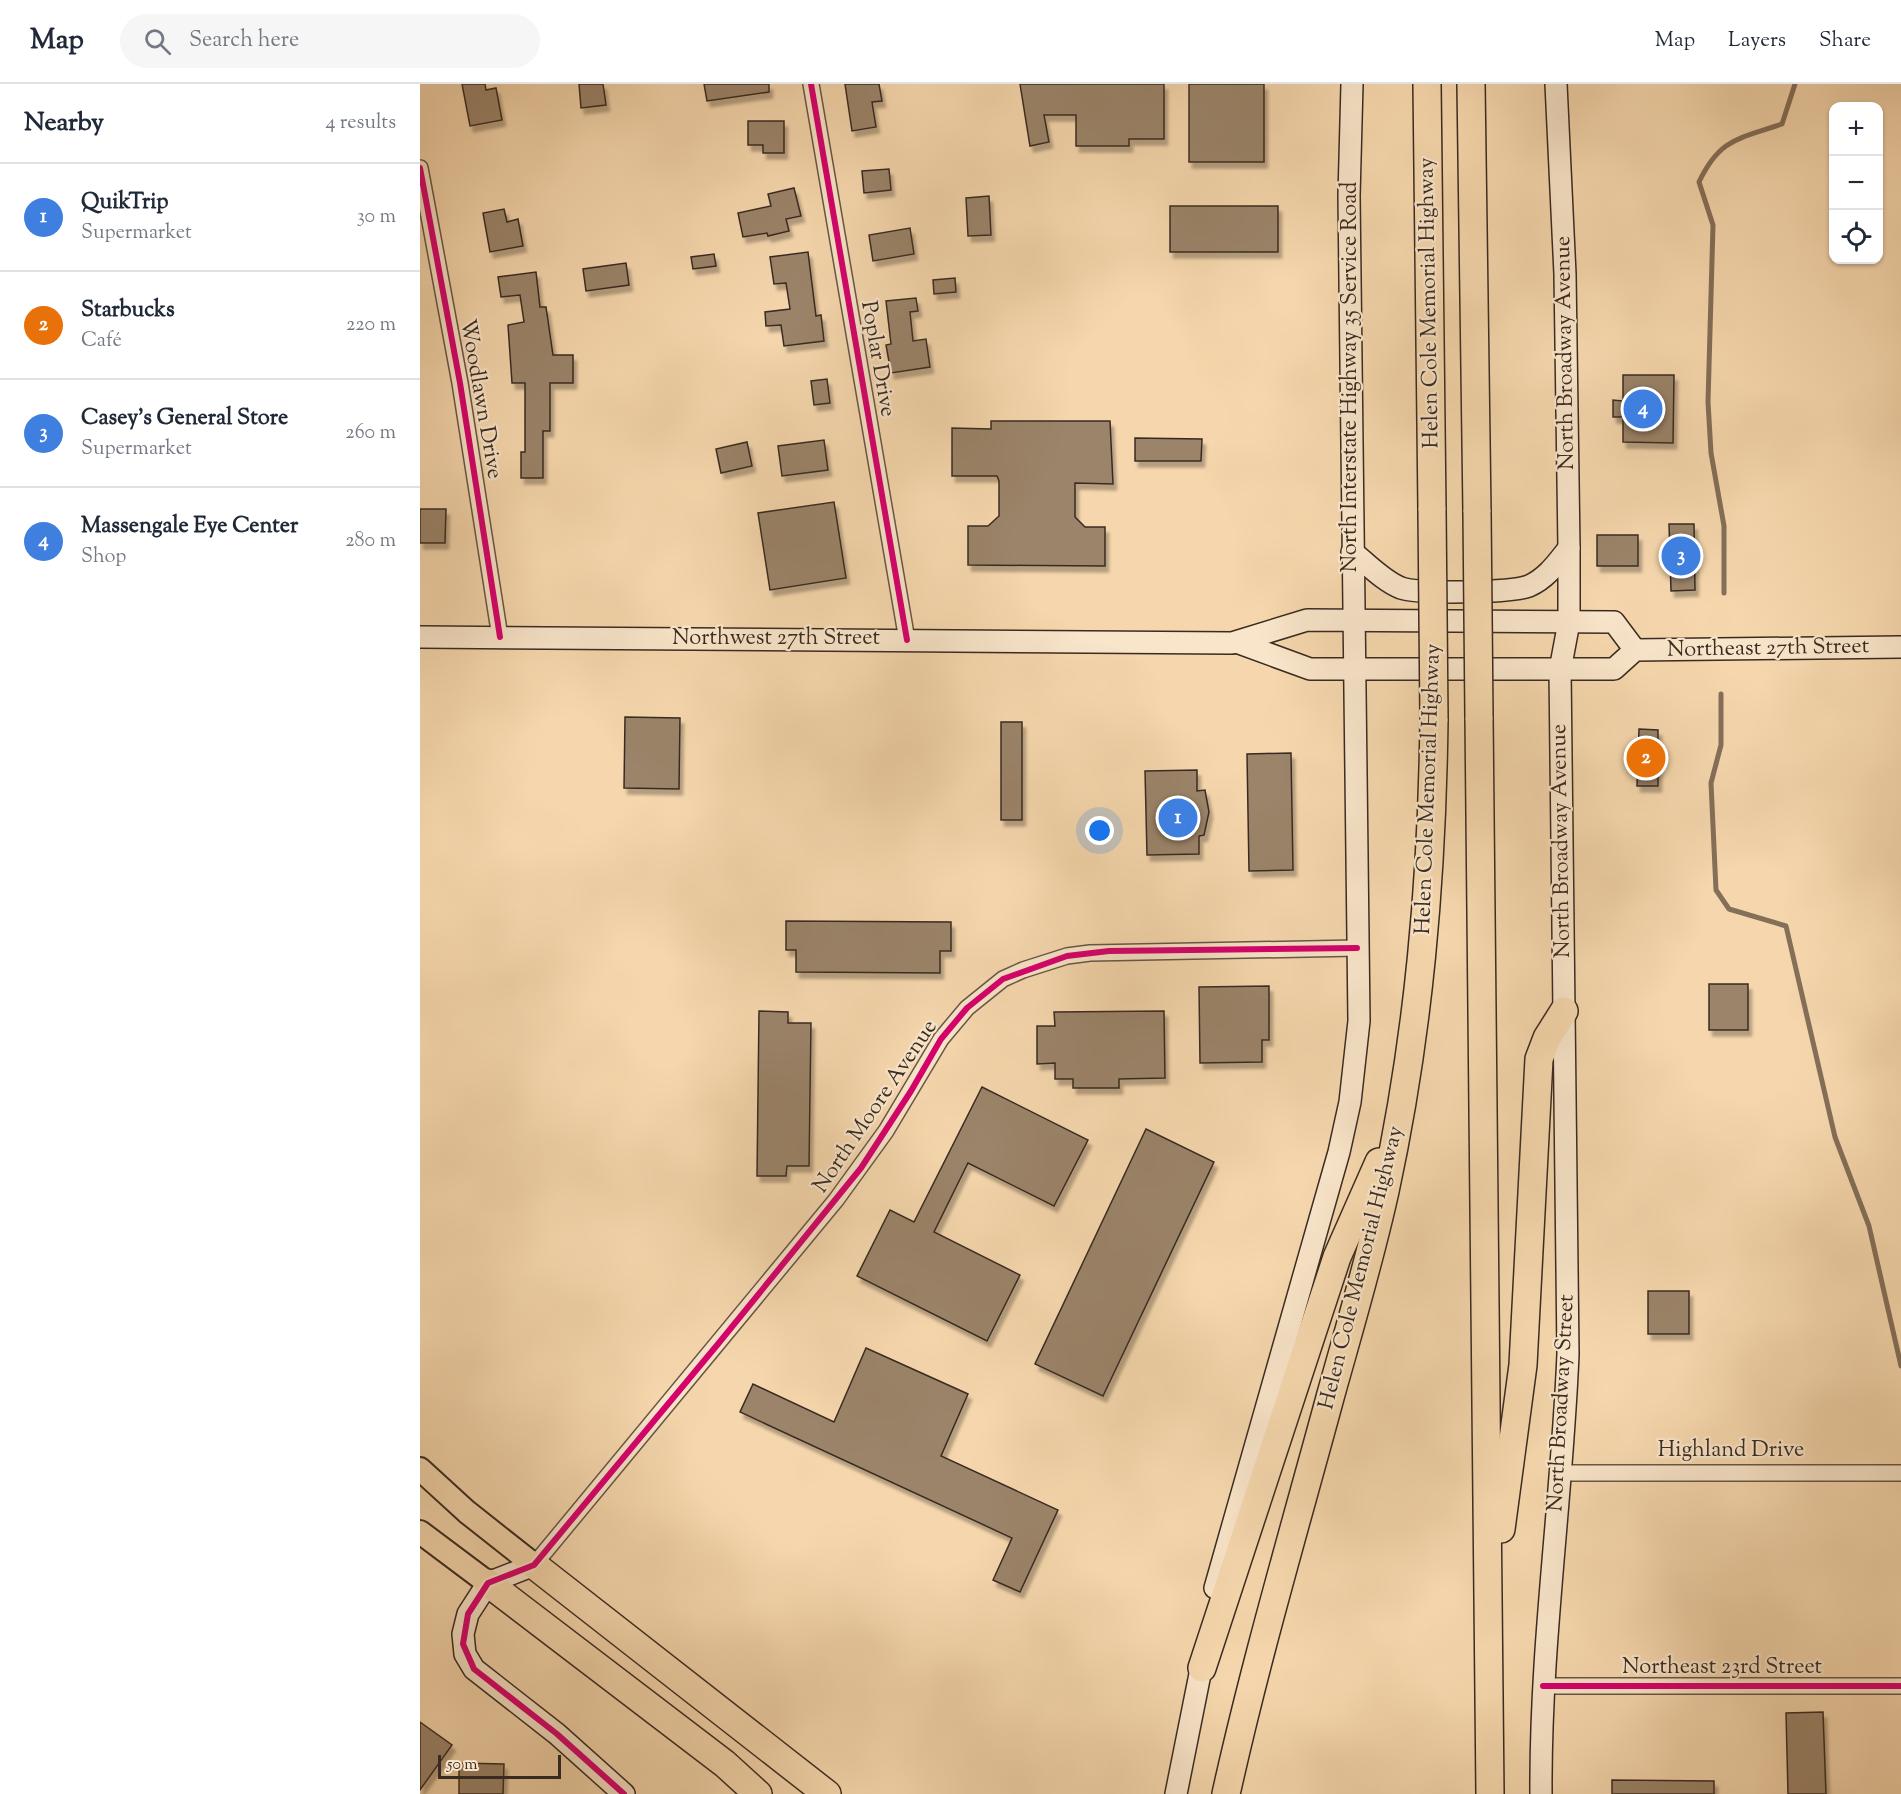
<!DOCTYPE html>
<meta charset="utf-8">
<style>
body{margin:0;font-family:"Sorts Mill Goudy",serif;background:#f6f6f7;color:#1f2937}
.controls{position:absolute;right:18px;top:18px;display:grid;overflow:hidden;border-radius:12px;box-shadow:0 2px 4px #0004}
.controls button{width:54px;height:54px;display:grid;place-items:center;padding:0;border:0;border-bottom:2px solid #e0e1e3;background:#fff;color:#1f2937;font:30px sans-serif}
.scale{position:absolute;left:18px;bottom:15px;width:123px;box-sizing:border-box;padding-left:6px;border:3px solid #392b22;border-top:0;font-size:16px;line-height:21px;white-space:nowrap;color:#392b22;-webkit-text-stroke:4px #f9e5ca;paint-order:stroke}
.you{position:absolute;left:680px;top:747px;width:21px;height:21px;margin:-15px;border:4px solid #fff;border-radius:50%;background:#1a73e8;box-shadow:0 0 0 9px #1a73e833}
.badge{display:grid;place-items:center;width:39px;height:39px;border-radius:50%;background:#2563eb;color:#fff;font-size:20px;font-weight:700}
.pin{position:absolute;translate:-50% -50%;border:3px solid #fff;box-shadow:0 2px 6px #0006}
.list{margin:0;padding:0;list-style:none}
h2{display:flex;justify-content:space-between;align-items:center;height:78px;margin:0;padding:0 24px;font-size:26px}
h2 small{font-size:20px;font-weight:400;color:#747a83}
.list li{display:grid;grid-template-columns:39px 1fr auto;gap:18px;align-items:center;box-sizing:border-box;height:108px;padding:0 24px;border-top:2px solid #e0e1e3}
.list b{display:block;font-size:22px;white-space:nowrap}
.list p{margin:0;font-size:20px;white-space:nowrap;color:#747a83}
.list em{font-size:20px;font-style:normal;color:#747a83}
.icon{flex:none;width:33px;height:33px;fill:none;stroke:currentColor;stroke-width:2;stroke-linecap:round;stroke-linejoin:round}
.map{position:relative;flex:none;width:1481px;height:1710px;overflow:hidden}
header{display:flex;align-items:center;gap:36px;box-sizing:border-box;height:84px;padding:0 30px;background:#fff;border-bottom:2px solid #e0e1e3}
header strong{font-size:28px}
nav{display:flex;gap:33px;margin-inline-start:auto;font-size:21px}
.search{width:420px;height:54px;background:#f6f6f7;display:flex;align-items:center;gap:15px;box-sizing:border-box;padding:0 21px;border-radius:33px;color:#747a83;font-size:22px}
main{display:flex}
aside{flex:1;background:#fff}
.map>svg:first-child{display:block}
</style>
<header>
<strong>Map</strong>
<div class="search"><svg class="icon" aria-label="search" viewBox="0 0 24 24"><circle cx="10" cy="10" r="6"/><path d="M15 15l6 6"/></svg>Search here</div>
<nav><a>Map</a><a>Layers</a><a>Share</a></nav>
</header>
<main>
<aside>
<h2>Nearby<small>4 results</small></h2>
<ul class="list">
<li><span class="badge" style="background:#3f7fe0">1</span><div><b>QuikTrip</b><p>Supermarket</p></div><em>30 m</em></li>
<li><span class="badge" style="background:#e8710a">2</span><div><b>Starbucks</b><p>Café</p></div><em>220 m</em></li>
<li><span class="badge" style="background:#3f7fe0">3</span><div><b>Casey's General Store</b><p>Supermarket</p></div><em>260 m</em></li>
<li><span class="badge" style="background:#3f7fe0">4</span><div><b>Massengale Eye Center</b><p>Shop</p></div><em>280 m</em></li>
</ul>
</aside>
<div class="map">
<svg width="1481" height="1710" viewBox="0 0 1481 1710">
<defs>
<filter id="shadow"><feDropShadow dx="3.5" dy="6" stdDeviation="1.5" flood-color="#0004"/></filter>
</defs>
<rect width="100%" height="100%" fill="#f6d7ad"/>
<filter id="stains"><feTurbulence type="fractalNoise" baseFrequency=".00333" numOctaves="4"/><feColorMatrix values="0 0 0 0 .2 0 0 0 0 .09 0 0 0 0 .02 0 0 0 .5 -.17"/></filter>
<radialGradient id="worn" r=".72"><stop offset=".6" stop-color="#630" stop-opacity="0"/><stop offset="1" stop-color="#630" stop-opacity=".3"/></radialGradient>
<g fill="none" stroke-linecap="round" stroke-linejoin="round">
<g stroke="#846f59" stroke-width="5">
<path d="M1304,509v-67l-13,-73 -3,-51 5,-177 -14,-43c21,-44 40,-43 83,-58l13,-40"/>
<polyline points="1301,610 1301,661 1291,699 1296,806 1309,825 1366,842 1415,1053 1449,1142 1481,1282"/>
</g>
</g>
<g fill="#9b846a" stroke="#392b22" stroke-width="1.5" filter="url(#shadow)">
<polygon points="42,0 65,0 66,6 76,4 82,36 50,42"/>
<polygon points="159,0 183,0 186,21 161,24"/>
<polygon points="284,0 349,0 349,8 287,17"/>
<polygon points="425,0 459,0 462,17 452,18 456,43 432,47"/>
<polygon points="600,0 744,0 744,55 709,55 709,62 656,62 656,31 624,31 629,58 610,62"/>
<rect x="769" y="0" width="75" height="78"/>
<polygon points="328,37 364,37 364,69 343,69 343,61 328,61"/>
<polygon points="469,85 471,106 444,109 442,87"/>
<polygon points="374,104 381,132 366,135 369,147 348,152 347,149 323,153 318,129 351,122 348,110"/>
<polygon points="569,112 571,151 548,152 546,114"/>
<rect x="750" y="122" width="108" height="46"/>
<polygon points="84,125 87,138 98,135 103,162 70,168 63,129"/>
<polygon points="490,144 494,170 453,177 449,151"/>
<polygon points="388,168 396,232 401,231 404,257 364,262 361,241 346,242 345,228 370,225 366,199 354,200 350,173"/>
<polygon points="294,170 296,182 273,185 271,173"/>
<polygon points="206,179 209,201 166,207 163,185"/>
<polygon points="116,188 120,223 126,223 133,271 153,271 153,299 130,299 130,347 123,347 123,394 101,394 101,368 105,368 105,299 92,299 88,241 104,238 100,211 81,213 78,193"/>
<polygon points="535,194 536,208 514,210 513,196"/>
<polygon points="496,214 498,227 490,228 493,257 506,255 510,283 471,289 466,261 471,260 466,217"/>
<polygon points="1203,291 1254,291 1253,359 1203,358 1203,333 1193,333 1193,316 1203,317"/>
<polygon points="407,295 410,319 394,321 391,297"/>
<polygon points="571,337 690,337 693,400 655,399 655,433 665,443 685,443 685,482 548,481 548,442 568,442 579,432 579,397 577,392 532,392 532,344 571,345"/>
<polygon points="715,354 782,355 781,377 715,377"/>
<polygon points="404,356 408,386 362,392 358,362"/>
<polygon points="327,358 332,382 301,389 296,365"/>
<polygon points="414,418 426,494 350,506 338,429"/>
<polygon points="0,425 26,425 25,459 0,459"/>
<polygon points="1249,440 1274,440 1275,506 1251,507"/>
<rect x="1177" y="451" width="41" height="31"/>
<polygon points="205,633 260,634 259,705 204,704"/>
<rect x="581" y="638" width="21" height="98"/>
<polygon points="1219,645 1238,646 1238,702 1217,702"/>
<polygon points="871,669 873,786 829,787 827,670"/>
<polygon points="777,686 777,707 785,706 789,728 784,751 779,752 779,770 727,771 725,687"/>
<polygon points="366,837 531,838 531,867 520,867 520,889 376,888 376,866 366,866"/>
<rect x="1289" y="900" width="39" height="46"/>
<polygon points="849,902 849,956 842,956 842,978 780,979 779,903"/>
<polygon points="339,927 368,928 368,939 391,939 389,1082 367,1082 366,1092 337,1092"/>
<polygon points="744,927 745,994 699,995 699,1004 653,1004 653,995 635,995 635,979 617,980 617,942 635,942 634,928"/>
<polygon points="562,1003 668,1056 634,1122 548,1079 514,1148 600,1191 567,1257 437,1192 470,1126 494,1138"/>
<polygon points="726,1045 794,1078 683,1312 615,1280"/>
<rect x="1228" y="1207" width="41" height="43"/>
<polygon points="446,1264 548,1310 521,1372 638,1426 600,1508 573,1496 592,1454 320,1328 333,1300 414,1338"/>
<polygon points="1403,1628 1406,1710 1368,1710 1366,1629"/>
<polygon points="0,1638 32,1661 0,1706"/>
<polygon points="39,1679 84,1680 83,1710 39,1710"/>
<polygon points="1192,1696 1294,1697 1294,1710 1192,1710"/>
</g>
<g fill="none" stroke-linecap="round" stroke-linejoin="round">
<g stroke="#685645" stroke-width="18">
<g id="street">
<polyline points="391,0 487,556"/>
<polyline points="0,84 40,299 80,553"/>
<polyline points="1141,1389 1481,1389"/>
<polyline points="114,1481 416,1116 466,1047 521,955 547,924 583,895 603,886 647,872 670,869 937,864"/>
<polyline points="1123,1602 1481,1602"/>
</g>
</g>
<g stroke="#392b22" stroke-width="24">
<g id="secondary">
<path d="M932,468c15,11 31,29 49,36 17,6 110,5 128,-2 18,-8 28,-23 40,-38"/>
<polyline points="0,553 812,559 887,536 1194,538 1215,566"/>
<polyline points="819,559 890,585 1194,585 1215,566 1481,563"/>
<polyline points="114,1481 68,1499 48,1530 43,1550 45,1570 54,1585 137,1650 204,1710"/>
<polyline points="795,1504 919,1068 930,1018 939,937 929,112 932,0"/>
<polyline points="756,1710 784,1570"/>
<path d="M1121,1710c-1,-147 21,-293 27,-440l-8,-684 9,-48v-74l-4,-274 -9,-190"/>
</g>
</g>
<g stroke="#392b22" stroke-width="26">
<g id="primary">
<polyline points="0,1385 47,1428 114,1481"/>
<polyline points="0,1448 68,1499"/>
</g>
</g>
<g stroke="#392b22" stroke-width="30">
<g id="highway">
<polyline points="1007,0 1012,426"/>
<polyline points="1051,0 1057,428"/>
<polyline points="1059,633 1070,1710"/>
<polyline points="1081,1445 1103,1281 1119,975 1127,954 1144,927"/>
<polyline points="114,1481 407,1710"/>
<polyline points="68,1499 305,1680 338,1710"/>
<polyline points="782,1584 917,1173 959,1078"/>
<path d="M806,1710c30,-135 69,-267 105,-400 19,-68 39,-135 54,-203 34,-157 47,-311 49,-472"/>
</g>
</g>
<use href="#street" stroke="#f9e5ca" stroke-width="15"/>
<use href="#secondary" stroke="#f9e5ca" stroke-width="21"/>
<use href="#primary" stroke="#f6d7ad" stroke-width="22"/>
<use href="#highway" stroke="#f6d7ad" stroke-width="27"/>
<g stroke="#392b22" stroke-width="30" stroke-linecap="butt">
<g id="highway-bridge">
<polyline points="1012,426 1014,635"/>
<polyline points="1057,428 1059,633"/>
</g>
</g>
<use href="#highway-bridge" stroke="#f6d7ad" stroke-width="27"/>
<g stroke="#f9e5ca" stroke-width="10">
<g id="cycleway">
<polyline points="391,0 487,556"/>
<polyline points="0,84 40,299 80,553"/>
<polyline points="1123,1602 1481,1602"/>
<polyline points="204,1710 137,1650 54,1585 43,1560 48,1530 68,1499 114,1481 298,1260 441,1084 491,1007 521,955 547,924 583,895 647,872 689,867 937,864"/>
</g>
</g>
<use href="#cycleway" stroke="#d6006c" stroke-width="6"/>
</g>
<g text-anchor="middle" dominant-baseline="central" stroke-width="4.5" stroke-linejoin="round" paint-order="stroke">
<g font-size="22" fill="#392b22" stroke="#f9e5ca">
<text transform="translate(1010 219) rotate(-91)">Helen Cole Memorial Highway</text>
<text transform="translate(1146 269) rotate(-91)">North Broadway Avenue</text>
<text transform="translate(457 275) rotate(80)">Poplar Drive</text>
<text transform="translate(931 293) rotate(-90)">North Interstate Highway 35 Service Road</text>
<text transform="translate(60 315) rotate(80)">Woodlawn Drive</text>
<text x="356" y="555">Northwest 27th Street</text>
<text transform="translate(1348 565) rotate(-1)">Northeast 27th Street</text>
<text transform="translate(1009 705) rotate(-88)">Helen Cole Memorial Highway</text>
<text transform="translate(1142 757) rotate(-91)">North Broadway Avenue</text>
<text transform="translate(456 1023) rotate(-56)">North Moore Avenue</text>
<text transform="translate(942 1184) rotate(-76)">Helen Cole Memorial Highway</text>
<text transform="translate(1142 1319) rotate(-87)">North Broadway Street</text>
<text x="1311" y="1367">Highland Drive</text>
<text x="1302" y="1584">Northeast 23rd Street</text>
</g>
</g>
<rect width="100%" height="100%" filter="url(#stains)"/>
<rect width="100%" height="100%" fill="url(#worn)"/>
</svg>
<div class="controls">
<button>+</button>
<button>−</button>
<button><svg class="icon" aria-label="locate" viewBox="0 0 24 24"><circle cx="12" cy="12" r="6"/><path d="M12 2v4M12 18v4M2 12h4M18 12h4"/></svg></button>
</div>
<div class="scale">50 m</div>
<div class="you"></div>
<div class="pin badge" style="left:758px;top:734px;background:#3f7fe0">1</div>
<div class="pin badge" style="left:1226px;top:674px;background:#e8710a">2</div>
<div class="pin badge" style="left:1261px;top:472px;background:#3f7fe0">3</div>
<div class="pin badge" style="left:1223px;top:325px;background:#3f7fe0">4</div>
</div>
</main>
